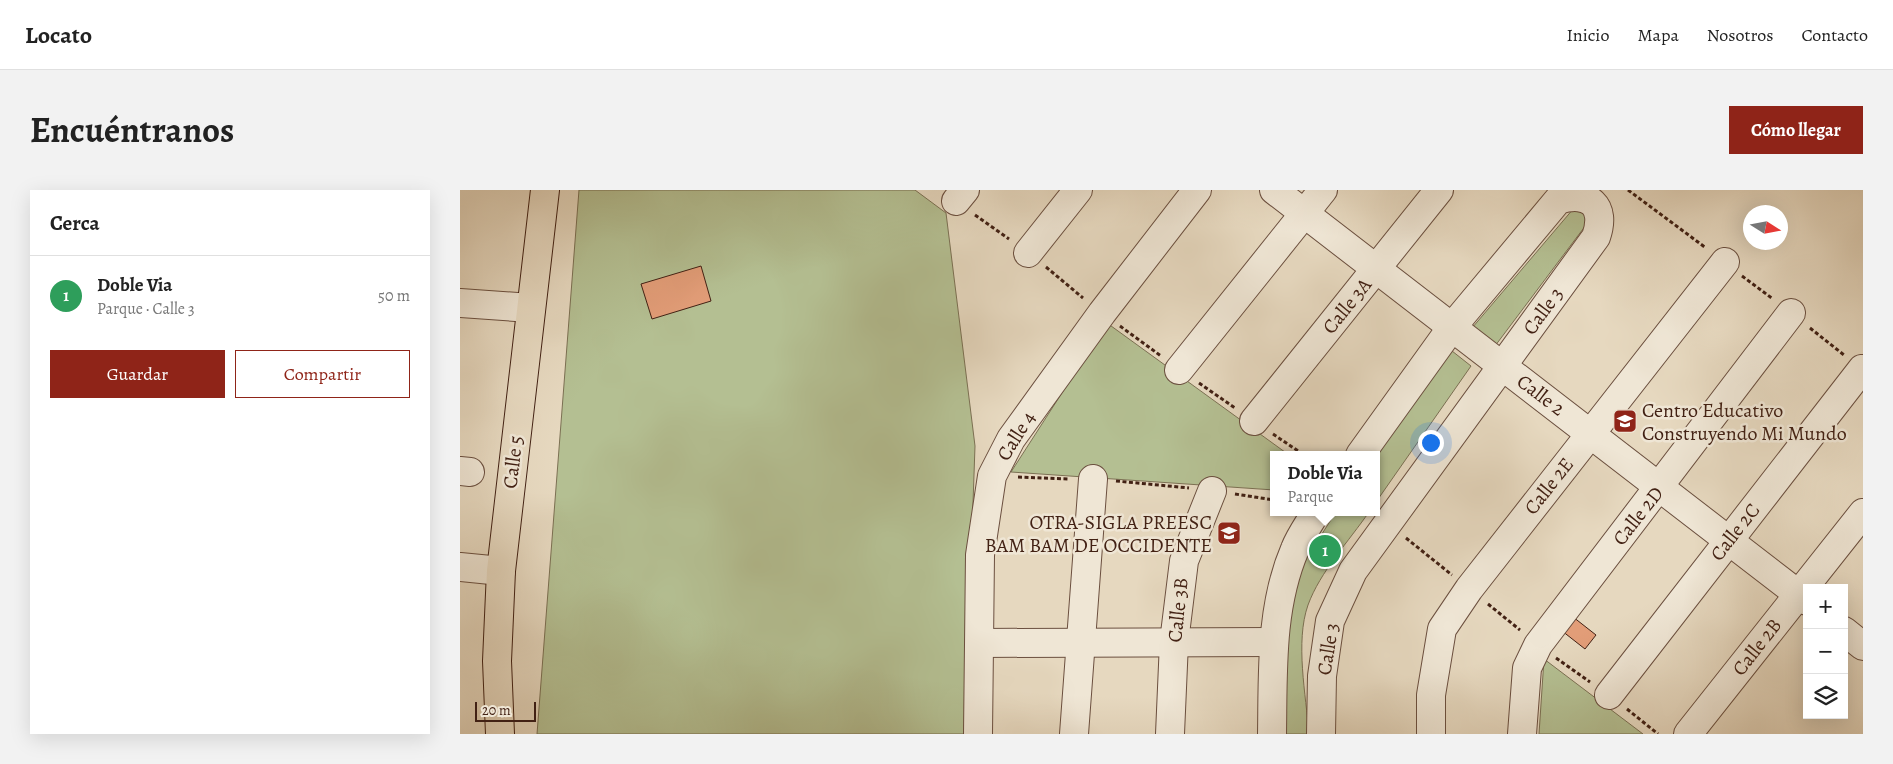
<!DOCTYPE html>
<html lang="es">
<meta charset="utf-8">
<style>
body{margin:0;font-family:Alegreya,serif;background:#f2f2f2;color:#222}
.controls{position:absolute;right:15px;bottom:15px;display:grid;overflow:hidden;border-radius:0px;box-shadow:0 5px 20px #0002}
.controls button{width:45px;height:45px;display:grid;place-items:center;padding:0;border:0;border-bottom:1px solid #e0e0e0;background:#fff;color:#222;font:25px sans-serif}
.compass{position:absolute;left:1283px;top:15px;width:45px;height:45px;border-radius:50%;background:#fff;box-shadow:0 5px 20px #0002;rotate:101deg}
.scale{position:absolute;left:15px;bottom:12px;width:61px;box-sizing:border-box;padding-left:5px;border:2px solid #422114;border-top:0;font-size:14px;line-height:18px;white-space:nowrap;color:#422114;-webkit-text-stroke:4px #efe6d5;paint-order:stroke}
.you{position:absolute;left:970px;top:252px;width:18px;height:18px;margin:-12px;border:4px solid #fff;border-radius:50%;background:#1a73e8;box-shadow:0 0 0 8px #1a73e833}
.badge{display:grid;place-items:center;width:32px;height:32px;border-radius:50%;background:#8f2418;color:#fff;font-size:16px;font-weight:700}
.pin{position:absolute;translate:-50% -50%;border:2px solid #fff;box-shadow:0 1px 5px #0006}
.popup{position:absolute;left:810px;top:261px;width:110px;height:65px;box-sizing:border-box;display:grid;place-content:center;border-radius:0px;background:#fff;filter:drop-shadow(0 1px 4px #0005);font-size:16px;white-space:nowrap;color:#767676}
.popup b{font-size:19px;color:#222}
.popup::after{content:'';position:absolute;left:50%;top:100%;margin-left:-10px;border:10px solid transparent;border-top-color:#fff}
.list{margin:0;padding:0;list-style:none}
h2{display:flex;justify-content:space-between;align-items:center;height:65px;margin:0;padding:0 20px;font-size:21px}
h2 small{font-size:16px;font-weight:400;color:#767676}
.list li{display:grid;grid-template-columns:32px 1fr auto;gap:15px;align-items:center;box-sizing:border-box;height:80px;padding:0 20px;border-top:1px solid #e0e0e0}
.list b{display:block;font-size:19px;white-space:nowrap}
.list p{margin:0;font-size:16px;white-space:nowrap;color:#767676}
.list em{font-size:16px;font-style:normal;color:#767676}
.actions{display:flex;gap:10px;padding:15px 20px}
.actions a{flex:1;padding:11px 0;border:1px solid #8f2418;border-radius:0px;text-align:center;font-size:18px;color:#8f2418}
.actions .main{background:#8f2418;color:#fff}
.icon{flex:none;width:28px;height:28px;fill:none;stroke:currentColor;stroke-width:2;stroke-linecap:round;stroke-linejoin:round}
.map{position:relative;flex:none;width:1403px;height:544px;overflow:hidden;border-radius:0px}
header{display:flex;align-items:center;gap:30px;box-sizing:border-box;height:70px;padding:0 25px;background:#fff;border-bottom:1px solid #e0e0e0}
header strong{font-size:24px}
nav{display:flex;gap:28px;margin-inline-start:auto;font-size:18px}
.intro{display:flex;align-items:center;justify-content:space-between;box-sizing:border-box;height:120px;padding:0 30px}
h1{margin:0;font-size:35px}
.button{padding:12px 22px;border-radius:0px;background:#8f2418;color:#fff;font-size:18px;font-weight:700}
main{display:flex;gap:30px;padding:0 30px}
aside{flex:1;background:#fff;border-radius:0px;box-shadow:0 5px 20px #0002}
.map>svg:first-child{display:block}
</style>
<header>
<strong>Locato</strong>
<nav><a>Inicio</a><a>Mapa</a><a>Nosotros</a><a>Contacto</a></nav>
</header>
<div class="intro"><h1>Encuéntranos</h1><a class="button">Cómo llegar</a></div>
<main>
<aside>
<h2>Cerca<small></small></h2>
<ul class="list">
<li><span class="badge" style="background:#2e9e5b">1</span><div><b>Doble Via</b><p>Parque · Calle 3</p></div><em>50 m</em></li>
</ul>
<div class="actions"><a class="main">Guardar</a><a>Compartir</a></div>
</aside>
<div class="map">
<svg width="1403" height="544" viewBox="0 0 1403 544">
<rect width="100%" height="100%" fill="#e6d8bf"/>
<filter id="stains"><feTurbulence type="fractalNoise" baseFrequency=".004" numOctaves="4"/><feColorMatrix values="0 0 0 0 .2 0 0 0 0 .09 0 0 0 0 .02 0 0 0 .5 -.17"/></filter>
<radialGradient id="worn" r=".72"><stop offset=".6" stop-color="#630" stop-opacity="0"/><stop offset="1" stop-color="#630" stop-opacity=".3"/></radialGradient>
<g fill="#b4bf92" stroke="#7b7053">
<polygon points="119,0 455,0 486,23 515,256 505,544 77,544"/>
<polygon points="1120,16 1129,31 1035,156 1012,138 1114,18"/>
<polygon points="647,133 829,265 814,265 814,300 551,282"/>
<polygon points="987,157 1011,176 916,312 916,265"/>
<path d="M876,322h33c-20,29 -49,60 -61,93 -13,37 -2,90 1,129h-29v-89l22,-80z"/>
<polygon points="1084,469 1183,544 1079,544"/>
</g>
<g fill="#e29d78" stroke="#422114">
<polygon points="241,76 251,111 192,129 181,94"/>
<polygon points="1108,423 1136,445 1125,459 1097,437"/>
</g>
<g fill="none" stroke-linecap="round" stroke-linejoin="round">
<g stroke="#6b4f3f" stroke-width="30">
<g id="minor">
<polyline points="814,0 1347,411"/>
<polyline points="496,11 505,0"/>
<polyline points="568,63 618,0"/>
<polyline points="0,113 71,118"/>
<polyline points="719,180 863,0"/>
<polyline points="794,231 979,0"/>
<polyline points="0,281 10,282"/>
<polyline points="0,377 41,381"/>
<polyline points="1384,441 1403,456"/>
<polyline points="520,453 813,452"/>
<polyline points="1149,505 1402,179"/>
<polyline points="518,544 520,365 532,286 551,249 642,123 737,0"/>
<polyline points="614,544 633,289"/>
<polyline points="710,544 714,452 724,371 752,301"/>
<path d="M812,544c1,-62 -2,-127 23,-185 5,-13 14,-25 21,-37"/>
<path d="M861,544l1,-58 8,-55 23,-50 243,-334c11,-31 -7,-47 -38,-37l-106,127 -92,128"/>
<polyline points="971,544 971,505 982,439 1009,399 1265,72"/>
<polyline points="1062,544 1067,478 1078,455 1331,123"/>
<polyline points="1228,544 1403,323"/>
</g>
</g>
<g stroke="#422114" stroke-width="30">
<polyline id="major" points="40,544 37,471 41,381 85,0"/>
</g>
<g stroke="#422114" stroke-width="3" stroke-dasharray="4 2.5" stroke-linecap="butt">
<polyline points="1168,0 1246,58"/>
<polyline points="515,25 549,49"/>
<polyline points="586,77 623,108"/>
<polyline points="1282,86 1313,109"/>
<polyline points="660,136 701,166"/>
<polyline points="1350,138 1384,165"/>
<polyline points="739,193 775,218"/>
<polyline points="813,244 844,265"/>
<polyline points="558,287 609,289"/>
<polyline points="656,291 729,298"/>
<polyline points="775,304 814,310"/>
<polyline points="946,348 992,385"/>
<polyline points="1028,414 1060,440"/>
<polyline points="1096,468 1130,492"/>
<polyline points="1167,519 1198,544"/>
</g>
<use href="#minor" stroke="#efe6d5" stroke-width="28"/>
<use href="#major" stroke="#e6d8bf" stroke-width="28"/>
</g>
<defs>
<g id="school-square" transform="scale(1.25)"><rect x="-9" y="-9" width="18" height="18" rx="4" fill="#8f2418" stroke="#efe6d5"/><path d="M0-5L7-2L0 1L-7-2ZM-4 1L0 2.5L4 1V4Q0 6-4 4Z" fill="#fff"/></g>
</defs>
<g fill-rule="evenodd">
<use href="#school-square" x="1165" y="231"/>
<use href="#school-square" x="769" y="343"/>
</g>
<g text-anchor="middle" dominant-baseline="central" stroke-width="5" stroke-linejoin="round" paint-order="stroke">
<g font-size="20" fill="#422114" stroke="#efe6d5">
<text transform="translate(887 116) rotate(-51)">Calle 3A</text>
<text transform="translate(1083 121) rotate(-54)">Calle 3</text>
<text transform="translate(1081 205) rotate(37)">Calle 2</text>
<text transform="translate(556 246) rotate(-58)">Calle 4</text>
<text transform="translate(53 272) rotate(-83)">Calle 5</text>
<text transform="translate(1089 296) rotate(-52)">Calle 2E</text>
<text transform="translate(1178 326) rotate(-52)">Calle 2D</text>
<text transform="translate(1275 342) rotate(-52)">Calle 2C</text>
<text transform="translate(718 420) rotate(-84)">Calle 3B</text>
<text transform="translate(1297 457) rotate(-52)">Calle 2B</text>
<text transform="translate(868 459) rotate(-81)">Calle 3</text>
</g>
<g font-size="20" fill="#422114" stroke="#efe6d5" text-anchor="start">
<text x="1182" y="220">Centro Educativo<tspan x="1182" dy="23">Construyendo Mi Mundo</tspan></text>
<text x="752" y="332" text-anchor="end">OTRA-SIGLA PREESC<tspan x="752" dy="23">BAM BAM DE OCCIDENTE</tspan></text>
</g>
</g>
<rect width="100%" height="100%" filter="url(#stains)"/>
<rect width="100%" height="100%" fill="url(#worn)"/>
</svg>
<div class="controls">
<button>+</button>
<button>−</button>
<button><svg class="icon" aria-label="layers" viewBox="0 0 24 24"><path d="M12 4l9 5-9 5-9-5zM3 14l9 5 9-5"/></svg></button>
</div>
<svg class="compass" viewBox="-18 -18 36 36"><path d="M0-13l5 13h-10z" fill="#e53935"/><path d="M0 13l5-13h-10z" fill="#767676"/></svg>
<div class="scale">20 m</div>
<div class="you"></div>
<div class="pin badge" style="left:865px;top:361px;background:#2e9e5b">1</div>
<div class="popup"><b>Doble Via</b>Parque</div>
</div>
</main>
